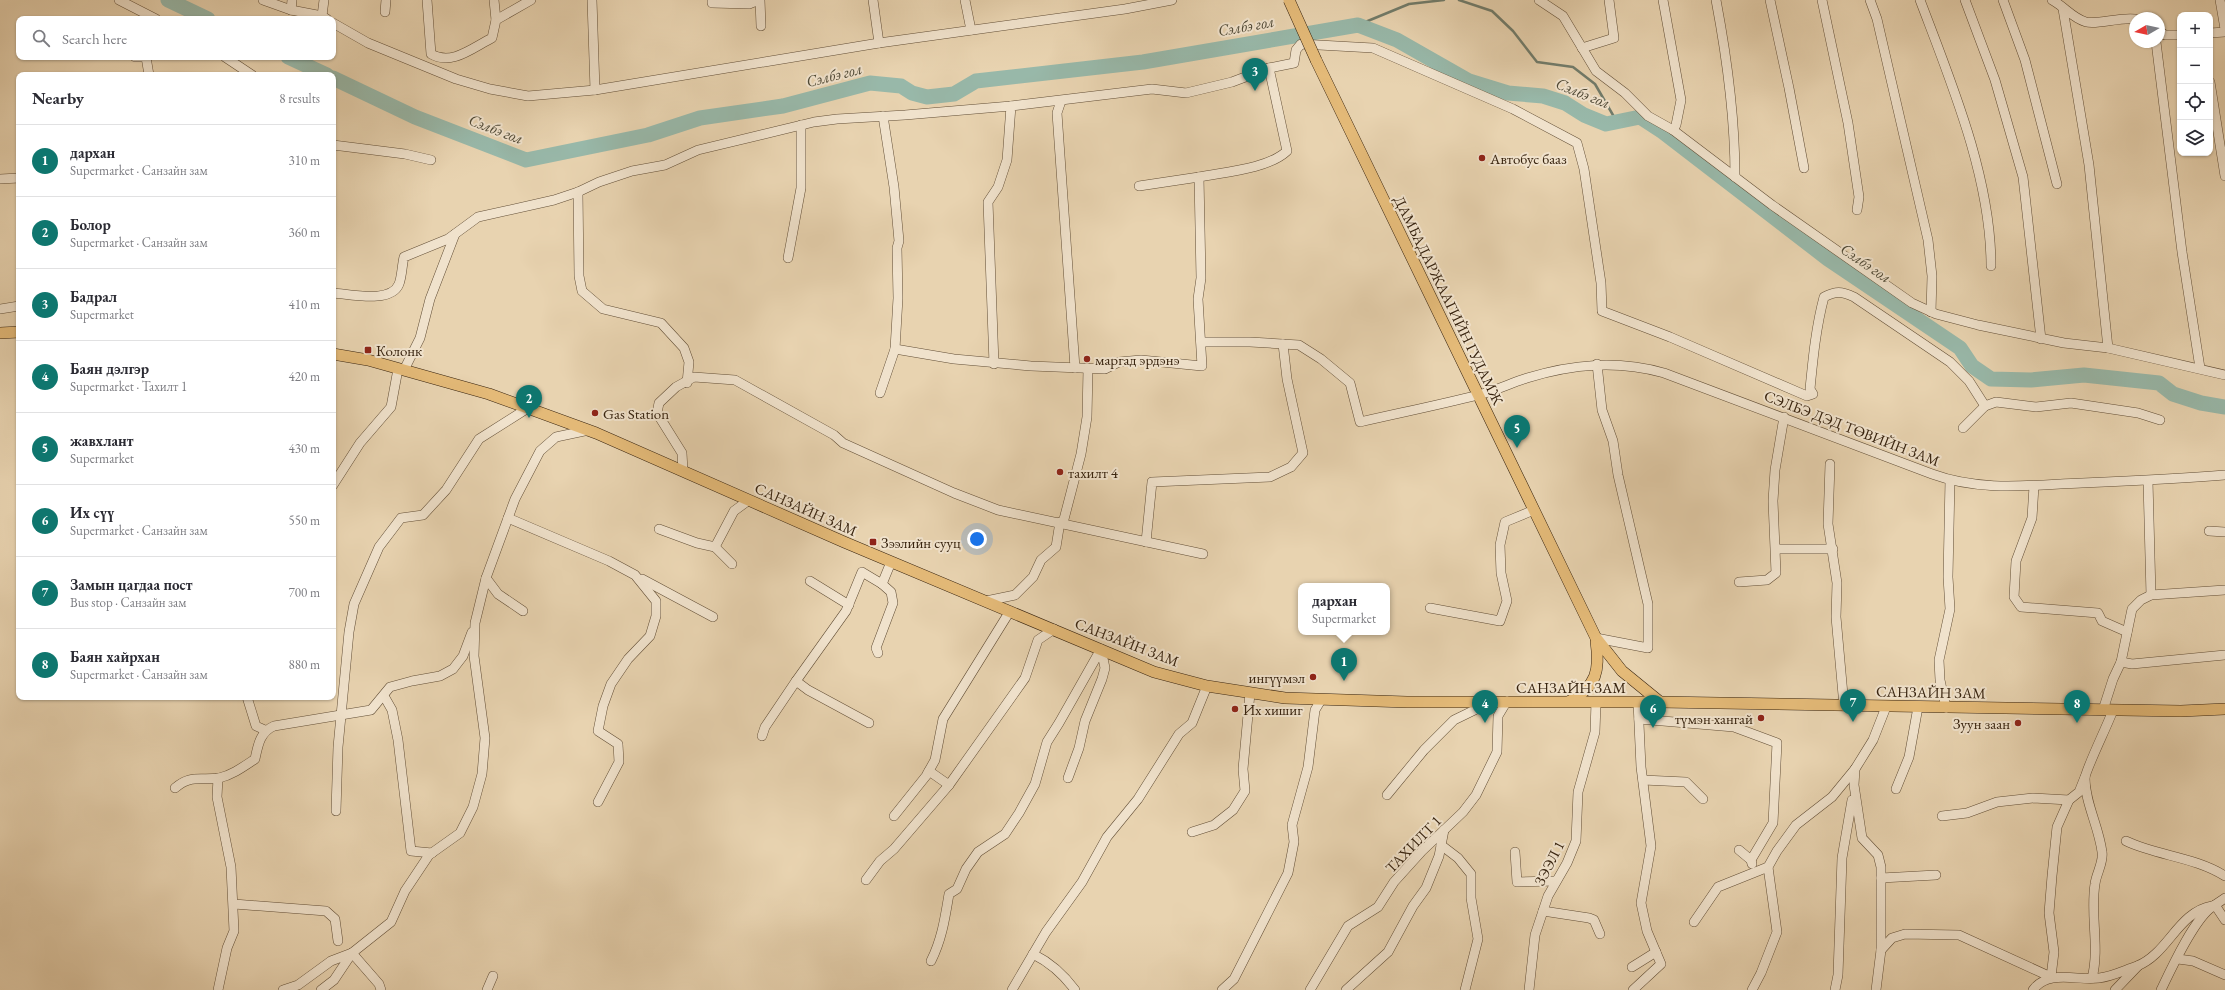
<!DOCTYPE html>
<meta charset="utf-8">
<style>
body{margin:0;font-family:"EB Garamond",serif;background:#f7f7f7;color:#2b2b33}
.controls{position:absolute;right:12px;top:12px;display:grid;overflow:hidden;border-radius:8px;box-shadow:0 1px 3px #0004}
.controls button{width:36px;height:36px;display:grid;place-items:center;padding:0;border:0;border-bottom:1px solid #e1e1e2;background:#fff;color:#2b2b33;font:20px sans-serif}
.compass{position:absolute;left:2129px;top:12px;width:36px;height:36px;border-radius:50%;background:#fff;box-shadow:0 1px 3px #0004;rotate:261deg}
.you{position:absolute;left:977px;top:539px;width:14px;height:14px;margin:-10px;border:3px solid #fff;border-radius:50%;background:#1a73e8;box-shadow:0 0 0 6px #1a73e833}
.badge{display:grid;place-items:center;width:26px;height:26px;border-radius:50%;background:#0f766e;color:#fff;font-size:13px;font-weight:700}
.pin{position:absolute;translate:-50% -33px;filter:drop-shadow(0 1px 2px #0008)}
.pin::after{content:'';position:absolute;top:21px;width:14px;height:12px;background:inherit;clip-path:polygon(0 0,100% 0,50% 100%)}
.popup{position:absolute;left:1298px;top:583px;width:92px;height:52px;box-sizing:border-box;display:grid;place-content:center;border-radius:8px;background:#fff;filter:drop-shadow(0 1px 3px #0005);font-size:13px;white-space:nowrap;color:#7c7c81}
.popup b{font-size:15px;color:#2b2b33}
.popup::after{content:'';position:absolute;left:50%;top:100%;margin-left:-8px;border:8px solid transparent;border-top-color:#fff}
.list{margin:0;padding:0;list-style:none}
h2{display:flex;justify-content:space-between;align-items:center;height:52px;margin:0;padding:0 16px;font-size:17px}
h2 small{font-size:13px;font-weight:400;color:#7c7c81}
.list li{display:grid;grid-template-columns:26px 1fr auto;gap:12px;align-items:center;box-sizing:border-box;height:72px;padding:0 16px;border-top:1px solid #e1e1e2}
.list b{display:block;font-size:15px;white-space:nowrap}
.list p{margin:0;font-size:13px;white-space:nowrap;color:#7c7c81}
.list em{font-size:13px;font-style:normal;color:#7c7c81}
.icon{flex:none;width:22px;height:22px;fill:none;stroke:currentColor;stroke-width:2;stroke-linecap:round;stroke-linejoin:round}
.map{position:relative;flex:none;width:2225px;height:990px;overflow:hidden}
.search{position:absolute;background:#fff;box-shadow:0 1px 3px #0004;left:16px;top:16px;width:320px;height:44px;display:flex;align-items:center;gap:10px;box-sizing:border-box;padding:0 14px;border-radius:8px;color:#7c7c81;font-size:15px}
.panel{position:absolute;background:#fff;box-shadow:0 1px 3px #0004;left:16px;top:72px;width:320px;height:628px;border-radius:8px}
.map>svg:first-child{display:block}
</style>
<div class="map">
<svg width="2225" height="990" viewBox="0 0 2225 990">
<rect width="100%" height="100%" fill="#e8d3b0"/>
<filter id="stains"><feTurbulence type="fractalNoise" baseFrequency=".005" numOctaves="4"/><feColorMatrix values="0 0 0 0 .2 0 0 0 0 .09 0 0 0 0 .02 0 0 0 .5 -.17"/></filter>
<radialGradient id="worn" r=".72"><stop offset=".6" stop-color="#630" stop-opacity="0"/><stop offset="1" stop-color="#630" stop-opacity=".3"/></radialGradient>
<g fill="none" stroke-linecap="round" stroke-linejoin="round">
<g stroke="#717c6b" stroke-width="2.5">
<polyline points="1459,0 1492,11 1513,31 1537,62 1573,67 1595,84 1617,122"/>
<polyline points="1358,25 1409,4 1444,0"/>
</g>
<g stroke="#98b8a9" stroke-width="15">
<polyline points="168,0 208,19"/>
<polyline points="288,57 327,75"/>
<polyline points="333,78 415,117 526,160 648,135 700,118 783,106 870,83 901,86 912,93 927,97 954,94 976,81 1143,62 1358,25 1397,40 1469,81 1508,93 1543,96 1565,103 1584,115 1606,124 1640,117 1663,132 1828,259 1960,348 1972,366 1991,379 2031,380 2084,375 2159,383 2173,394 2201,403 2225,407"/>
</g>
<g stroke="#624e36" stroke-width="10">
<g id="minor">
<polyline points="119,0 156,19"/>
<polyline points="263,0 291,10 322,16 327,19"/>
<path d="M427,0l4,54c21,12 41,-6 61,-16l4,-18 35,-20"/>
<polyline points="494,0 496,20"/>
<polyline points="592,0 595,90"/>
<polyline points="712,0 712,3 749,4 759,0"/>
<polyline points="760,0 761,26"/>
<polyline points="873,0 879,43 1125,9 1172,0"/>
<polyline points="965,0 971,30"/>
<polyline points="1539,0 1563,16 1596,71 1625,93 1648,116 1673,130 1772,205 1912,303 1936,314 1978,325 2064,343 2108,348 2225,375"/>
<polyline points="1663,0 1681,100 1676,125 1673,130"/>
<path d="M1716,0c11,58 19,118 19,177"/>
<polyline points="1770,0 1789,88 1804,168"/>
<polyline points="1822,0 1848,123 1859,197 1857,210"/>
<polyline points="1870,0 1877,19 1928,240 1932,276 1931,312"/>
<path d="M1920,0c31,82 71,177 71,266"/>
<polyline points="1965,0 1995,80 2023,177 2041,339"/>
<polyline points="2003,0 2025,60 2057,184"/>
<path d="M2052,0c12,6 20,18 34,22 12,3 33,-5 49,-3"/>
<polyline points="2220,0 2225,29"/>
<polyline points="2063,9 2089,165 2108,348"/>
<polyline points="291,10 292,0"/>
<polyline points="385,12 386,0"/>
<polyline points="322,16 324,0"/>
<polyline points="333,23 368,43 456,79 490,89 528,96 595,90 879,43"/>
<polyline points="2159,31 2165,35 2180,35"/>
<polyline points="2210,33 2225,32"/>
<polyline points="2156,42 2182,252 2200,368"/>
<polyline points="1582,48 1614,38 1609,0"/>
<polyline points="135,57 146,57 149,75"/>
<polyline points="225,57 252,75"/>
<polyline points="2210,82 2225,176"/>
<polyline points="1061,101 1057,113 1075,368"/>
<path d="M883,116l11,71 5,54 -2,7 1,50 -3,51 59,10 77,7 74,3 14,-7 22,-2 61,6 -4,-67 3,-21 -2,-101c25,-5 69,-8 88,-26l-18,-83"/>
<polyline points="333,145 405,154 431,160"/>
<polyline points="0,179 19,178"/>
<polyline points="1139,186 1199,177"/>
<polyline points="578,192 579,276 582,291 603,309 661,323 684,348 689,362 687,383"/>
<polyline points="788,258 801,188 801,125"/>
<path d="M333,293c17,1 58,11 66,-9 3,-8 3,-19 5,-27l44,-18 30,-22 76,-17 24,-8 21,-10 33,-11 33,-6 33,-15 116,-28 23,-3 68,-4 106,-9"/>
<polyline points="0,309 19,306"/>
<path d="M1201,342h49l49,3 22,14 29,24 10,39c39,-9 79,-17 118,-27 17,-4 33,-12 49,-17 46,-14 90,-18 137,-5l268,101c49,18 99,11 150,9 48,-2 95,-4 143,-8"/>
<path d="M994,364l-6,-162 10,-15 9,-27 4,-54 141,-17 34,4 46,-11 37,-14 25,-5 2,-13 5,-6 72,4 140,61 64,34 7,26 17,114 1,28 68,26 137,59 6,-2 -3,-5c3,-31 6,-62 14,-92 12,-6 17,-6 30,0l96,65 19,19 16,25"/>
<polyline points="404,370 420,338 430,299 455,234"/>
<polyline points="880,393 895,349"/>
<polyline points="1963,428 1985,406 1996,402 2036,407 2071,403 2138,413 2160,420"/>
<polyline points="1830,464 1828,524 1837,583 1836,617 1844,706"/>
<polyline points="683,471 682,453 657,413 659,403 676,387 694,377 735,380 834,435 843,443 954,493 998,510 1203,554"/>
<polyline points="2148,481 2151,595"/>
<polyline points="333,485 360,443 391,407 398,369"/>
<polyline points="2034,486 2032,518 2016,561 2014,597 2021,607 2098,613 2102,621 2127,632"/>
<polyline points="508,518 609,561 635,575 656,601 656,616 650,636 628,659 611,684 603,706 598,731 618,744 619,762 598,802"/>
<polyline points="1063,523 1081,454 1087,417 1088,369"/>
<polyline points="659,529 697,543 715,547 734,511 749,500"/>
<polyline points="2209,531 2225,532"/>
<polyline points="1146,542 1152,482 1270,477 1291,467 1303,453 1287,379 1283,344"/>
<polyline points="715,547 732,564"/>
<polyline points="1777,549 1833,549"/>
<polyline points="486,578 498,594 523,611"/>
<polyline points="642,579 713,617"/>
<polyline points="810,581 849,605"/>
<polyline points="1739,582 1767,580 1776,573 1773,501 1775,470 1784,417"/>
<polyline points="986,601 1015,595 1033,577 1041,560 1056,547 1060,522"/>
<polyline points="1430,608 1500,621 1507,601 1501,573 1500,545 1505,522 1534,510"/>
<polyline points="1596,638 1648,648 1648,604 1618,475 1613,441 1602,410 1597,364"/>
<polyline points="878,653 876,648 893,603 891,592 882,584"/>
<polyline points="2121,662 2132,609 2141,600 2151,595 2225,590"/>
<polyline points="384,696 392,710 398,740 411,851 432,853"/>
<polyline points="247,697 256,726 265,730"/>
<polyline points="1946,708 1940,680 1939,660 1950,609 1948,577 1950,480"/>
<polyline points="2103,710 2113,679 2121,662 2132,664 2225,655"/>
<polyline points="1639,719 1734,727 1777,743 1773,823 1751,860"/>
<polyline points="869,723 808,690 796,681 846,611 862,572 882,584 891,562"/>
<polyline points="762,736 765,727 796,681"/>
<polyline points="929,771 949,785"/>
<polyline points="1643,780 1686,782 1703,799"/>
<path d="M175,788c16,-14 25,-7 44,-10 13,-3 24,-11 36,-19 3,-14 5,-27 19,-33l97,-16 19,-23 22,-6 28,-5 13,-7 10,-13 9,-24"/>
<polyline points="1896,789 1909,757 1918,707"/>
<polyline points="1387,795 1424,750 1454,720 1491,702"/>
<polyline points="336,811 338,747 349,632 354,604 379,547 401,518 423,515 446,490 479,439 528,408"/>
<polyline points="894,816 926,776 935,760 943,719 1010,611"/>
<polyline points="1942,816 1967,813 1997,802 2033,798 2069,800 2079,792 2085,777"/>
<polyline points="1192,832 1214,825 1233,810 1245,791 1243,769 1250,693"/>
<path d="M2126,841c32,15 69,16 99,35"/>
<polyline points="1441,845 1458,858 1471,874 1471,898 1478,939 1465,990"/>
<polyline points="1739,850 1751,860 1752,864"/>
<polyline points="1515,852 1517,882 1556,881"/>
<polyline points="1881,878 1936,875"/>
<polyline points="866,880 880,861 894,849 949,785 1025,678 1038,640 1054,629"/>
<polyline points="234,904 326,911 335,919 338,941"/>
<polyline points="2215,905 2225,920"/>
<polyline points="1543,911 1589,918 1594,920 1600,934"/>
<polyline points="1694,922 1718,887 1768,867"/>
<polyline points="1881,950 1892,938 1905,934 1959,935 2051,977 2054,952 2049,913 2052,876 2057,827 2069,800"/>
<path d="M1033,954c16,8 31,21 42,36"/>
<polyline points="2178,959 2193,961 2225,975"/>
<path d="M931,961c11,-22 14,-43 18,-67l8,-5 9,-20 12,-17 27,-18 14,-21 16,-29 12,-42 12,-19 42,-74 4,19 -3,11 -17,42 -6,27 -11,30"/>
<polyline points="1632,967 1656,952"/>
<path d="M2092,978c8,-30 -2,-63 3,-94 1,-10 9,-22 7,-32 -3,-25 -17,-49 -17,-74 0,-7 24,-56 28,-68"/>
<polyline points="218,990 227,948 234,931 231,867 217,797 218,778"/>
<polyline points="283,990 298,985 331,961 352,953 379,984 381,990"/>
<polyline points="321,990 334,980 352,953 391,922 405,891 429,855 460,833 473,807 482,774 485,738 474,656 475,623 486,578 515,499 540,451 556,437 589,430"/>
<polyline points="487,990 493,976"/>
<polyline points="1012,990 1046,932 1082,882 1107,837 1138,799 1179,734 1192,723 1207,686"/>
<polyline points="1222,990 1234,979 1288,873 1294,842 1292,825 1308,767 1315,710 1321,700"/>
<polyline points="1310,990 1348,926 1378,907 1394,882 1422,851 1463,812 1476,795 1497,752 1498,716 1507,701"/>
<polyline points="1346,990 1388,952 1413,906 1426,888 1439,856 1444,830"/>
<polyline points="1529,990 1535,935 1548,896 1567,863 1576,841 1578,792 1595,732 1596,702"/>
<polyline points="1633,990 1661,964 1647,931 1641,903 1651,846 1641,767 1638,702"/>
<polyline points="1752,990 1761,973 1777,932 1768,867 1777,851 1796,825 1832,797 1855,769"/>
<polyline points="1835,990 1838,975 1842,858 1852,800"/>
<polyline points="1876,990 1881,950 1881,867 1878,855 1862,838 1854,785 1855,769 1873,740 1886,707"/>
<path d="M2033,990c15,-21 44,-9 66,-12 12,-1 26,-8 38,-12 31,-12 41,-54 75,-60"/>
<polyline points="2115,990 2138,966"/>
<path d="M2161,990c10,-21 33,-71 51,-83 4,-3 9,-6 13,-9"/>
</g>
</g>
<g stroke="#36220e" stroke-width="12">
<g id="major">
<polyline points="1316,60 1596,638 1622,671 1660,702"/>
<polyline points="0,333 19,332"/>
<polyline points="333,354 368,360 489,394 596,433 844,542 1154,672 1207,686 1285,698 1407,702 1660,702 2181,711 2225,709"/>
<path d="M1570,701c27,-15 30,-31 26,-60"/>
</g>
</g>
<use href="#minor" stroke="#f0e2cc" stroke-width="9"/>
<use href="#major" stroke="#e4ba78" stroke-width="11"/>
<g stroke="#36220e" stroke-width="12" stroke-linecap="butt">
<polyline id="major-bridge" points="1289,0 1316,60"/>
</g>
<use href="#major-bridge" stroke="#e4ba78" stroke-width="11"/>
</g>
<g fill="#8f2418" stroke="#f0e2cc" stroke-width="1.5">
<circle cx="1482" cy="158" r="4"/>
<rect x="364" y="346" width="8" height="8" rx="2"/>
<circle cx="1087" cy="359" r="4"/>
<circle cx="595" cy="413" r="4"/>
<circle cx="1060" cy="472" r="4"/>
<rect x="869" y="538" width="8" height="8" rx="2"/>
<circle cx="1313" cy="677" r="4"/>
<circle cx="1235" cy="709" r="4"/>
<circle cx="1761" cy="718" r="4"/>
<circle cx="2018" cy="723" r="4"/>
</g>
<g text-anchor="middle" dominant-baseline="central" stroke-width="4" stroke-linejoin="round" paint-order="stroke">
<g font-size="15" fill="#36220e" stroke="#f0e2cc" text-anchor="start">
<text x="1490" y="158">Автобус бааз</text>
<text x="376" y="350">Колонк</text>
<text x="1095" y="359">маргад эрдэнэ</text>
<text x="603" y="413">Gas Station</text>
<text x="1068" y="472">тахилт 4</text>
<text x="881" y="542">Зээлийн сууц</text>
<text x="1305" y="677" text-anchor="end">ингүүмэл</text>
<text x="1243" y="709">Их хишиг</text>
<text x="1753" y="718" text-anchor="end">түмэн хангай</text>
<text x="2010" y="723" text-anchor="end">Зуун заан</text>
</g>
<g font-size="15" fill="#36220e" stroke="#f0e2cc">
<text transform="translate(1449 300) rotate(64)">ДАМБАДАРЖААГИЙН ГУДАМЖ</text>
<text transform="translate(1852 428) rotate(21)">СЭЛБЭ ДЭД ТӨВИЙН ЗАМ</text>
<text transform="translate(806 509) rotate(24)">САНЗАЙН ЗАМ</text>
<text transform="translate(1127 642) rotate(21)">САНЗАЙН ЗАМ</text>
<text x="1571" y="687">САНЗАЙН ЗАМ</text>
<text transform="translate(1931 692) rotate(1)">САНЗАЙН ЗАМ</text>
<text transform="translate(1413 844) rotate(-46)">ТАХИЛТ 1</text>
<text transform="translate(1549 863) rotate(-63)">ЗЭЭЛ 1</text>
</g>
<g font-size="16" font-style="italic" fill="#4e4835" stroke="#f0e2cc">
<text transform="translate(1246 26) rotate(-10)">Сэлбэ гол</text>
<text transform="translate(834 75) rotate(-14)">Сэлбэ гол</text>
<text transform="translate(1583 93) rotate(22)">Сэлбэ гол</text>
<text transform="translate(496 129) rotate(21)">Сэлбэ гол</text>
<text transform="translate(1866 263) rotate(34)">Сэлбэ гол</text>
</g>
</g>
<rect width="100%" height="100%" filter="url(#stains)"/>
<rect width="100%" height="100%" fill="url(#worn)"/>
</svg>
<div class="controls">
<button>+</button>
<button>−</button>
<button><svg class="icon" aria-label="locate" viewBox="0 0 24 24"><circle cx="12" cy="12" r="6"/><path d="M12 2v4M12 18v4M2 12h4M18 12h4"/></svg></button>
<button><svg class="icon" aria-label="layers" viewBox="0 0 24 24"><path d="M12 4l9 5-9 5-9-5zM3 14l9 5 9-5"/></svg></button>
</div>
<svg class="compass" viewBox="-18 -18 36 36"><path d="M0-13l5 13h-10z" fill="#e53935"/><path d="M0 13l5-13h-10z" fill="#7c7c81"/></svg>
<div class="you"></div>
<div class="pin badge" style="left:1344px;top:681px">1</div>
<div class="popup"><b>дархан</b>Supermarket</div>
<div class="pin badge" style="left:529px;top:418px">2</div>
<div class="pin badge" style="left:1255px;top:91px">3</div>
<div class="pin badge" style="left:1485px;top:723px">4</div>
<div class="pin badge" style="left:1517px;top:448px">5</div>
<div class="pin badge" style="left:1653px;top:728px">6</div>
<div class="pin badge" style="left:1853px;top:722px">7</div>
<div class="pin badge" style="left:2077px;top:723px">8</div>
<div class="search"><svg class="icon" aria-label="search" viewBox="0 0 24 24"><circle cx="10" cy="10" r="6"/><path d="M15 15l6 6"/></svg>Search here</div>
<section class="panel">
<h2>Nearby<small>8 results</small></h2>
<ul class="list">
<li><span class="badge">1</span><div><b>дархан</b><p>Supermarket · Санзайн зам</p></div><em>310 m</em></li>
<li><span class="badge">2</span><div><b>Болор</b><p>Supermarket · Санзайн зам</p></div><em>360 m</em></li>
<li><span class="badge">3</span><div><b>Бадрал</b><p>Supermarket</p></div><em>410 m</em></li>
<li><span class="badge">4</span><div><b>Баян дэлгэр</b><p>Supermarket · Тахилт 1</p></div><em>420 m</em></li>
<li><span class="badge">5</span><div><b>жавхлант</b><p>Supermarket</p></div><em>430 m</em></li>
<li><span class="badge">6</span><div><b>Их сүү</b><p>Supermarket · Санзайн зам</p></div><em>550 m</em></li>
<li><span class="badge">7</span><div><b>Замын цагдаа пост</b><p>Bus stop · Санзайн зам</p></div><em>700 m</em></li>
<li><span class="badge">8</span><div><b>Баян хайрхан</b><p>Supermarket · Санзайн зам</p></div><em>880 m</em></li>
</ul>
</section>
</div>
